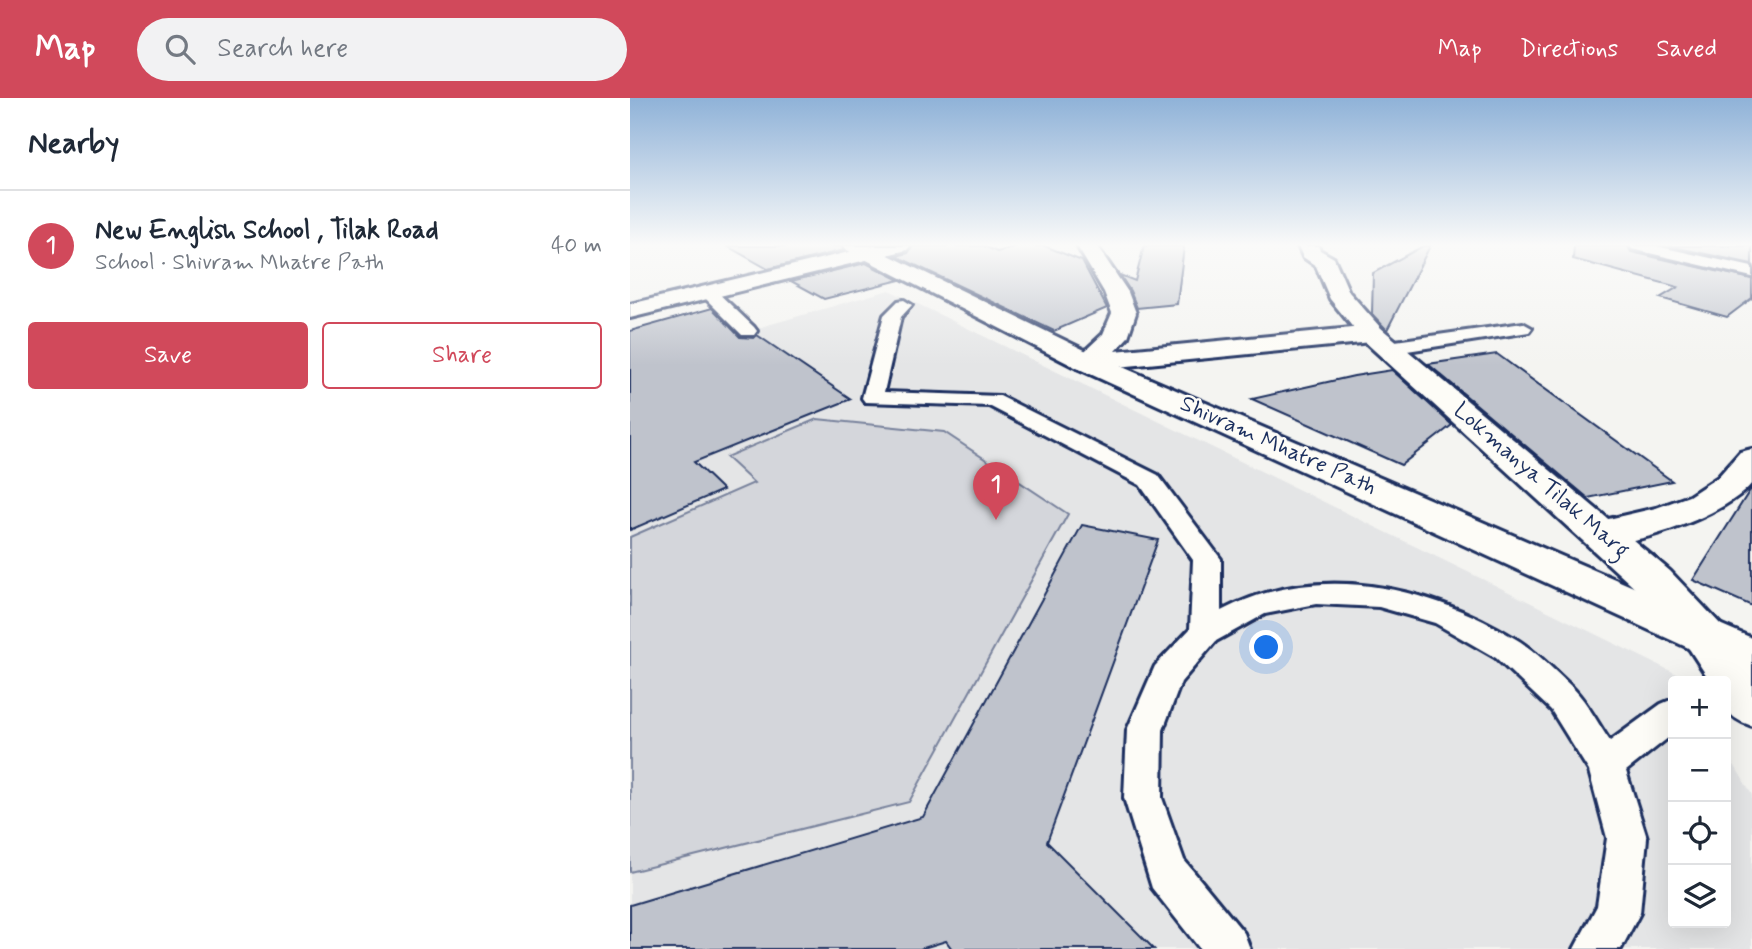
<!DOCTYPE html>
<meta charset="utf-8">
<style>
body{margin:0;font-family:Mynerve,sans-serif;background:#f2f2f3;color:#1f2937}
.controls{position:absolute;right:21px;bottom:21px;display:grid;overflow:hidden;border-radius:7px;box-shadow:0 7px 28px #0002}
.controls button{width:63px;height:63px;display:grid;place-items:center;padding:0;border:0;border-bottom:2px solid #e0e1e3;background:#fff;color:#1f2937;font:35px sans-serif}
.you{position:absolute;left:637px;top:550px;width:24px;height:24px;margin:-18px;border:5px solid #fff;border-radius:50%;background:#1a73e8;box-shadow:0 0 0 10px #1a73e833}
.badge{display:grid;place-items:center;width:46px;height:46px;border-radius:50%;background:#d1495b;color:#fff;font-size:23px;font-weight:700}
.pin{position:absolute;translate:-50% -58px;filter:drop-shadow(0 2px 4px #0008)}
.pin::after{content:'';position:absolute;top:37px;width:24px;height:21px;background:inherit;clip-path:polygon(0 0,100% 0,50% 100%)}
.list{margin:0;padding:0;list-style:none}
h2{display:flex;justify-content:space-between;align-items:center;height:91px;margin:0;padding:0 28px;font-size:30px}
h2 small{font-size:23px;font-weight:400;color:#747a83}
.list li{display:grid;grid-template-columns:46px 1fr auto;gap:21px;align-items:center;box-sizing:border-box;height:112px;padding:0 28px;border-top:2px solid #e0e1e3}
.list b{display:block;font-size:26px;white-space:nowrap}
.list p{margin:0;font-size:23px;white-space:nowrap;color:#747a83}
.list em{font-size:23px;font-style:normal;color:#747a83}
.actions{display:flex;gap:14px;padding:21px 28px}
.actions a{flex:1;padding:16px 0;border:2px solid #d1495b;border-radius:7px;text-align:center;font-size:24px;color:#d1495b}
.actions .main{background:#d1495b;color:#fff}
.icon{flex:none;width:38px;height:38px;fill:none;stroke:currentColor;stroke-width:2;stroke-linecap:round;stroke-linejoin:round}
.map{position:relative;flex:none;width:1122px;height:851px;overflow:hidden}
header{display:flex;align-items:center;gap:42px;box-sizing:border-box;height:98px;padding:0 35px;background:#d1495b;color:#fff}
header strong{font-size:33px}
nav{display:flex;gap:38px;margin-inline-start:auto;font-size:24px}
.search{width:490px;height:63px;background:#f2f2f3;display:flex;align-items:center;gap:18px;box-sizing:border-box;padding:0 24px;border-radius:38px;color:#747a83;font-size:26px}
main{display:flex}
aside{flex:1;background:#fff}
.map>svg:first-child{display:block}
</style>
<header>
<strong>Map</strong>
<div class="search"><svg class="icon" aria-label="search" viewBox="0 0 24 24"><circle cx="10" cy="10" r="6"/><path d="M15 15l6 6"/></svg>Search here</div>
<nav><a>Map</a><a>Directions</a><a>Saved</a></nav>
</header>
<main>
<aside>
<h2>Nearby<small></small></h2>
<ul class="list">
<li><span class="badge">1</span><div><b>New English School , Tilak Road</b><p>School · Shivram Mhatre Path</p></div><em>40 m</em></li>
</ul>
<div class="actions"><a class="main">Save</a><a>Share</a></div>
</aside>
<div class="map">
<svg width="1122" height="851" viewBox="0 0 1122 851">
<rect width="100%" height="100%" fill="#f4f4f1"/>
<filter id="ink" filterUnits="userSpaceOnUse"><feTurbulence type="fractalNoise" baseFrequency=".0143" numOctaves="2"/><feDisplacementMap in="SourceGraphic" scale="14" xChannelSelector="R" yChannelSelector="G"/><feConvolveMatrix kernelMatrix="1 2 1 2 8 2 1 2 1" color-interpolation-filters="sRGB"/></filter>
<g filter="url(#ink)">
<polygon fill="#e4e5e6" points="259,192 1051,578 1055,583 1043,583 1043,825 1096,825 1096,653 1122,697 1122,851 0,851 0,267"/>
<polygon fill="#d4d6db" stroke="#78829c" stroke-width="2" points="187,321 314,334 438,416 279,704 0,774 0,439 124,385 96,359"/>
<g fill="#bfc3cc" stroke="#1b2f5e" stroke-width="2">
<polygon points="97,148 211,148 214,152 138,171"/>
<polygon points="283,148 354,148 367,154 387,148 415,148 452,163 477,210 424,233 266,158 278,155"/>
<polygon points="514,148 554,148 547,206 507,210 500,193 490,177 505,183"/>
<polygon points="793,148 800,148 757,232 742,216 743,175"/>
<polygon points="944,148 998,148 1001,154 1122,181 1122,200 1097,219 1030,200 1048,189 943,161"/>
<polygon points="1039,148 1122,148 1122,166"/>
<polygon points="236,165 270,182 194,201 161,183"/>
<polygon points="82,210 110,239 124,240 127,237 221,301 64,364 93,392 0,432 0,233"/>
<polygon points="867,256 886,270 1042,383 958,400 798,266"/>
<polygon points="762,272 822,327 771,367 622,301 724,278"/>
<polygon points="1122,389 1122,508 1063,482"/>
<polygon points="452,427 528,442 417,744 524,851 322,851 316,843 290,851 0,851 0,807 293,719"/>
</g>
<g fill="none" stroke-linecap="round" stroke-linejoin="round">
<g stroke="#1b2f5e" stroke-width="6">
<g id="service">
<polygon points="1000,148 1026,148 1122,169 1122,179 1002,151"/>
<polygon points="78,189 84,191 124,229 127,233 124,237 112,237 72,197 70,194"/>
<path d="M274,202l8,5 -11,12 -17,75 116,4 158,79 63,84v52c95,-50 207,-26 295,28 20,12 40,33 57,49 15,15 25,36 37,53l51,-37 12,-5v35l-47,37 21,67 -7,75 -19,36h-47l23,-43 10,-68 -18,-67 -38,-61 -55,-52 -61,-35 -56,-16 -63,-3 -51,10 -49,27 -35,41 -18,48 -1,68 22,62 60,73 6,16h-50l-48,-61 -28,-90 3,-68 28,-64 35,-37 3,-69 -53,-75 -151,-79 -124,-4 -3,-4 22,-83 14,-14z"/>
<polygon points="893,225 902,230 899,234 758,256 749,250 758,244"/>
</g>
</g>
<g stroke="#1b2f5e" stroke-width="6">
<g id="minor">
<polygon points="447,148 467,148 498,194 506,215 498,239 485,253 742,228 751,230 755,236 751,242 742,244 457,272 447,270 443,264 473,236 482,215 474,194"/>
<path d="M1122,351v34c-25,32 -126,69 -165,59l-6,-9 6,-9 69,-16 33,-12 29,-19 22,-25z"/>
</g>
</g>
<g stroke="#1b2f5e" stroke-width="6">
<polygon id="tertiary" points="214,148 240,148 467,258 1122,540 1122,579 447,270 217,152"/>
</g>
<g stroke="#1b2f5e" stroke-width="6">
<path id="secondary" d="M668,148h20l2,4 14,8 15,34 32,36 289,243 52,55 30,40v60c-28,-10 -26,-17 -26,-45h-16l-20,-31 -50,-57 -277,-253 -33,-41 -14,-33 -13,-9z"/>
</g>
<g stroke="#1b2f5e" stroke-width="6">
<polygon id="primary" points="244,148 280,148 277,152 0,220 0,206"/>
</g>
<use href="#service" fill="#fdfcf7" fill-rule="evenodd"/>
<use href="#minor" fill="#fdfcf7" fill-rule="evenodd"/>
<use href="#tertiary" fill="#fdfcf7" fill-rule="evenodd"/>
<use href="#secondary" fill="#fdfcf7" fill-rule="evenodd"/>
<use href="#primary" fill="#fdfcf7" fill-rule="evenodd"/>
</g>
</g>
<linearGradient id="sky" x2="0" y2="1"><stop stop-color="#8fb2d8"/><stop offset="0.55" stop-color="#fafaf9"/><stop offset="1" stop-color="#fafaf9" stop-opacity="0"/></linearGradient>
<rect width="1122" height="267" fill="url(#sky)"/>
<g text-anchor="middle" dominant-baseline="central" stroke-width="5" stroke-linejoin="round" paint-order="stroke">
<g font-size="23" fill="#1b2f5e" stroke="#fdfcf7">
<text transform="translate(648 348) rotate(24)">Shivram Mhatre Path</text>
<text transform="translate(911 383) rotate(41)">Lokmanya Tilak Marg</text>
</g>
</g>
</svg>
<div class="controls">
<button>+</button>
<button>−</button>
<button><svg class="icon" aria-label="locate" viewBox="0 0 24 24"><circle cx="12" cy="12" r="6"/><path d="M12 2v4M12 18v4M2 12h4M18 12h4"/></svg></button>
<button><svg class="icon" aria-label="layers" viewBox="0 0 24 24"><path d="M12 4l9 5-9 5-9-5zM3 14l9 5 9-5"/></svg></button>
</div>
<div class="you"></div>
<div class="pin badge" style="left:366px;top:422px">1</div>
</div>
</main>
